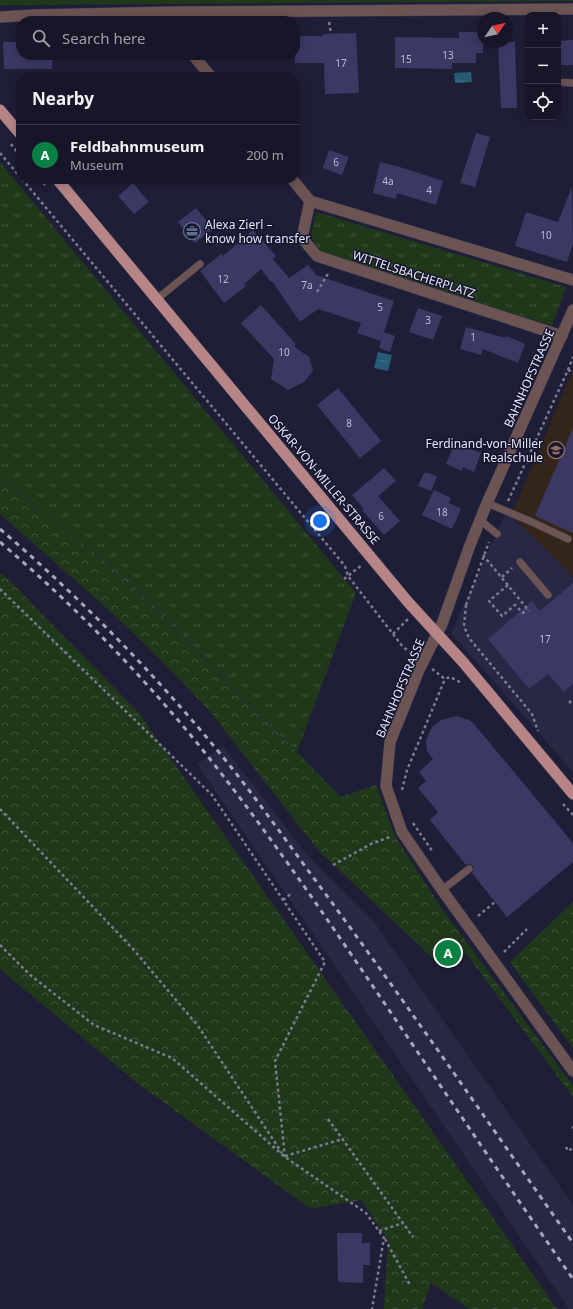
<!DOCTYPE html>
<meta charset="utf-8">
<style>
body{margin:0;font-family:"Noto Sans",sans-serif;background:#201f31;color:#f1f3f6}
.controls{position:absolute;right:12px;top:12px;display:grid;overflow:hidden;border-radius:8px;box-shadow:0 2px 10px #0003}
.controls button{width:36px;height:36px;display:grid;place-items:center;padding:0;border:0;border-bottom:1px solid #363546;background:#171629;color:#f1f3f6;font:20px sans-serif}
.compass{position:absolute;left:477px;top:12px;width:36px;height:36px;border-radius:50%;background:#171629;box-shadow:0 2px 10px #0003;rotate:56deg}
.you{position:absolute;left:320px;top:521px;width:14px;height:14px;margin:-10px;border:3px solid #fff;border-radius:50%;background:#1a73e8;box-shadow:0 0 0 6px #1a73e833}
.badge{display:grid;place-items:center;width:26px;height:26px;border-radius:50%;background:#0b8043;color:#fff;font-size:13px;font-weight:700}
.pin{position:absolute;translate:-50% -50%;border:2px solid #fff;box-shadow:0 1px 4px #0006}
.list{margin:0;padding:0;list-style:none}
h2{display:flex;justify-content:space-between;align-items:center;height:52px;margin:0;padding:0 16px;font-size:17px}
h2 small{font-size:13px;font-weight:400;color:#9e9fa8}
.list li{display:grid;grid-template-columns:26px 1fr auto;gap:12px;align-items:center;box-sizing:border-box;height:60px;padding:0 16px;border-top:1px solid #363546}
.list b{display:block;font-size:15px;white-space:nowrap}
.list p{margin:0;font-size:13px;white-space:nowrap;color:#9e9fa8}
.list em{font-size:13px;font-style:normal;color:#9e9fa8}
.icon{flex:none;width:22px;height:22px;fill:none;stroke:currentColor;stroke-width:2;stroke-linecap:round;stroke-linejoin:round}
.map{position:relative;flex:none;width:573px;height:1309px;overflow:hidden}
.search{position:absolute;background:#171629;box-shadow:0 2px 10px #0003;left:16px;top:16px;width:284px;height:44px;display:flex;align-items:center;gap:10px;box-sizing:border-box;padding:0 14px;border-radius:16px;color:#9e9fa8;font-size:15px}
.panel{position:absolute;background:#171629;box-shadow:0 2px 10px #0003;left:16px;top:72px;width:284px;height:112px;border-radius:16px}
.map>svg:first-child{display:block}
</style>
<div class="map">
<svg width="573" height="1309" viewBox="0 0 573 1309">
<defs>
<pattern id="grass-tufts" width="24" height="20" patternUnits="userSpaceOnUse"><rect width="24" height="20" fill="#20381a"/><path d="M3 7l-1-3M5 7V3M7 7l1-3M15 17l-1-3M17 17v-4M19 17l1-3" fill="none" stroke="#40553c"/></pattern>
<pattern id="forest-crowns" width="20" height="18" patternUnits="userSpaceOnUse"><rect width="20" height="18" fill="#20381a"/><path d="M2 6a3 3 0 1 1 6 0M12 15a3 3 0 1 1 6 0" fill="none" stroke="#40553c"/></pattern>
<pattern id="water-ripples" width="26" height="14" patternUnits="userSpaceOnUse"><rect width="26" height="14" fill="#255b77"/><path d="M2 4q2-2 4 0t4 0M15 11q2-2 4 0t4 0" fill="none" stroke="#45738b"/></pattern>
</defs>
<rect width="100%" height="100%" fill="#1f1e37"/>
<g fill="#282746">
<polygon points="505,515 511,516 551,554 573,577 573,772 451,633"/>
<polygon points="223,746 310,858 372,919 573,1205 573,1309 569,1309 197,764"/>
</g>
<polygon fill="#34251a" points="573,370 573,577 551,554 511,516"/>
<g fill="url(#grass-tufts)">
<polygon points="0,0 573,0 573,1 0,5"/>
<polygon points="0,162 356,593 297,752 126,578 0,477"/>
<polygon points="316,212 566,287 552,326 320,251 311,236"/>
</g>
<g fill="url(#forest-crowns)">
<polygon points="0,477 126,578 341,797 376,785 395,836 442,909 573,1086 573,1097 465,952 443,968 318,850 209,710 147,646 100,602 0,514"/>
<polygon points="0,573 5,576 138,712 557,1309 469,1309 431,1283 422,1309 384,1309 388,1240 361,1200 311,1209 137,1083 0,969"/>
<polygon points="573,902 573,1048 510,962"/>
</g>
<g fill="url(#water-ripples)">
<polygon points="471,72 472,82 455,83 454,73"/>
<polygon points="378,352 392,355 388,371 374,368"/>
</g>
<g fill="#3b3964">
<polygon points="459,32 483,32 483,53 476,53 476,63 452,63 452,69 395,68 395,37 459,38"/>
<polygon points="356,33 359,93 325,94 324,63 295,63 295,36 323,36 323,34"/>
<polygon points="573,40 573,65 558,65 558,41"/>
<polygon points="3,42 21,42 21,55 53,55 52,69 4,69"/>
<polygon points="498,42 515,42 517,108 501,108"/>
<polygon points="476,133 490,137 475,187 460,183"/>
<polygon points="329,150 349,157 342,175 323,168"/>
<polygon points="380,162 403,168 443,181 436,205 397,193 396,199 373,193"/>
<polygon points="133,183 149,202 134,214 118,196"/>
<polygon points="572,187 573,244 567,262 515,246 526,212 558,222"/>
<polygon points="196,208 213,229 195,243 178,222"/>
<polygon points="253,230 276,256 273,259 289,278 308,265 316,275 394,301 381,341 357,333 361,323 318,309 300,322 272,281 271,282 261,269 244,284 246,286 224,303 200,271 221,254 223,256"/>
<polygon points="261,305 295,343 295,347 309,357 313,371 304,382 288,390 271,379 274,359 241,323"/>
<polygon points="418,308 442,316 433,340 409,332"/>
<polygon points="466,327 505,338 506,336 525,344 518,363 483,349 481,355 460,349"/>
<polygon points="384,332 395,336 390,352 379,348"/>
<polygon points="338,388 381,441 360,458 317,405"/>
<polygon points="573,428 573,533 535,516"/>
<polygon points="455,442 481,453 474,472 463,467 462,471 446,464"/>
<polygon points="384,468 396,481 378,496 400,521 384,535 362,510 364,509 352,495"/>
<polygon points="424,473 429,473 437,477 431,491 418,486"/>
<polygon points="434,490 451,498 449,503 461,509 452,529 422,515"/>
<polygon points="573,583 573,684 564,692 548,674 529,689 488,639 532,601 540,611"/>
<polygon points="456,716 469,720 474,724 573,843 573,862 507,917 472,873 474,869 473,866 469,864 466,865 430,820 438,812 418,788 426,781 419,772 433,759 427,751 426,740 432,727 441,720"/>
<polygon points="337,1233 362,1233 362,1243 370,1243 370,1265 363,1265 363,1283 338,1282"/>
</g>
<g fill="none" stroke-linecap="round" stroke-linejoin="round">
<g stroke="#3b3a52" stroke-width="8">
<g id="service">
<polyline points="558,82 573,83"/>
<polyline points="157,299 200,264"/>
<polyline points="487,503 532,522 568,539"/>
<polyline points="480,520 497,534"/>
<polyline points="520,562 548,595"/>
<polyline points="442,890 469,869"/>
</g>
</g>
<g stroke="#3b3a52" stroke-width="12">
<g id="minor">
<polyline points="0,17 34,15 174,12 573,9"/>
<polyline points="193,55 211,77"/>
<polyline points="292,179 310,201 573,280"/>
<polyline points="310,201 302,238 317,256 562,336"/>
<polyline points="573,310 487,503 470,545 442,624 419,670 390,742 386,786 402,832 442,890 573,1071"/>
</g>
</g>
<g stroke="#3b3a52" stroke-width="12">
<g id="primary">
<polyline points="0,110 21,135"/>
<polyline points="57,179 408,602 463,662 573,794"/>
</g>
</g>
<g stroke="#7c7b91" stroke-width="2.5" stroke-dasharray="3 3" stroke-linecap="butt">
<polyline points="329,22 331,34"/>
<polyline points="11,144 21,157"/>
<polyline points="0,153 21,178"/>
<polyline points="22,179 345,566 348,576 403,647 414,655"/>
<polyline points="40,179 45,185"/>
<polyline points="317,292 329,272"/>
<polyline points="568,370 573,357"/>
<polyline points="508,501 568,370 573,372"/>
<polyline points="483,555 529,611"/>
<polyline points="502,577 512,568"/>
<polyline points="344,579 362,565"/>
<polyline points="508,585 489,601 502,616 515,605 523,613 527,609"/>
<polyline points="0,589 212,795 325,962 275,1061 285,1157"/>
<polyline points="466,605 489,542"/>
<polyline points="466,605 464,626 469,638 532,714 538,731"/>
<polyline points="393,634 408,619"/>
<polyline points="432,669 445,679 450,677 462,683"/>
<polyline points="569,703 573,699"/>
<polyline points="402,790 407,770 445,679"/>
<polyline points="563,804 573,815"/>
<polyline points="0,809 133,949 198,1026 282,1153"/>
<polyline points="413,823 433,852"/>
<polyline points="333,865 371,844 392,836"/>
<polyline points="283,900 292,893"/>
<polyline points="478,916 495,902"/>
<polyline points="0,945 29,974 94,1025 172,1058 285,1157 366,1213 384,1238 372,1309"/>
<polyline points="504,952 527,929"/>
<polyline points="328,1119 413,1237"/>
<polyline points="572,1127 573,1128"/>
<polyline points="566,1147 568,1151 573,1148"/>
<polyline points="285,1156 343,1139"/>
<polyline points="379,1231 403,1223"/>
<polyline points="385,1239 410,1285"/>
</g>
<use href="#service" stroke="#6c5354" stroke-width="7"/>
<use href="#minor" stroke="#6c5354" stroke-width="11"/>
<use href="#primary" stroke="#b78586" stroke-width="11"/>
<g stroke="#a7a7bb" stroke-width="3" stroke-dasharray="5 5" stroke-linecap="butt">
<path d="M0,529c84,72 161,151 231,238 34,43 66,89 99,133 83,113 162,228 243,343"/>
<path d="M0,542c82,70 158,149 224,235 57,74 110,152 163,230 62,91 123,182 186,272"/>
</g>
</g>
<defs>
<g id="office-ring" transform="scale(0.9)"><circle r="9.5" fill="#16152d" stroke="#5c6f8a" stroke-width="1.5"/><path d="M-6-3h4V-5.5h4V-3h4V5H-6ZM-1-4.5V-3h2v-1.5ZM-6 0V1H6V0Z" fill="#5c6f8a"/></g>
<g id="school-ring" transform="scale(0.9)"><circle r="9.5" fill="#16152d" stroke="#8d6e63" stroke-width="1.5"/><path d="M0-5L7-2L0 1L-7-2ZM-4 1L0 2.5L4 1V4Q0 6-4 4Z" fill="#8d6e63"/></g>
</defs>
<g fill-rule="evenodd">
<use href="#office-ring" x="192" y="231"/>
<use href="#school-ring" x="556" y="450"/>
</g>
<g text-anchor="middle" dominant-baseline="central" stroke-width="3" stroke-linejoin="round" paint-order="stroke">
<g font-size="10" fill="#bbbbd3">
<text x="448" y="55">13</text>
<text x="406" y="59">15</text>
<text x="341" y="63">17</text>
<text x="336" y="162">6</text>
<text x="388" y="181">4a</text>
<text x="429" y="190">4</text>
<text x="546" y="235">10</text>
<text x="223" y="279">12</text>
<text x="307" y="285">7a</text>
<text x="380" y="307">5</text>
<text x="428" y="320">3</text>
<text x="473" y="337">1</text>
<text x="284" y="352">10</text>
<text x="349" y="423">8</text>
<text x="442" y="512">18</text>
<text x="381" y="516">6</text>
<text x="545" y="639">17</text>
</g>
<g font-size="12" fill="#e6e6f8" stroke="#16152d" text-anchor="start">
<text x="205" y="224">Alexa Zierl –<tspan x="205" dy="14">know how transfer</tspan></text>
<text x="543" y="443" text-anchor="end">Ferdinand-von-Miller<tspan x="543" dy="14">Realschule</tspan></text>
</g>
<g font-size="12" fill="#e6e6f8" stroke="#16152d">
<text transform="translate(414 274) rotate(18)">WITTELSBACHERPLATZ</text>
<text transform="translate(529 378) rotate(-66)">BAHNHOFSTRASSE</text>
<text transform="translate(324 479) rotate(50)">OSKAR-VON-MILLER-STRASSE</text>
<text transform="translate(400 688) rotate(-67)">BAHNHOFSTRASSE</text>
</g>
</g>
</svg>
<div class="controls">
<button>+</button>
<button>−</button>
<button><svg class="icon" aria-label="locate" viewBox="0 0 24 24"><circle cx="12" cy="12" r="6"/><path d="M12 2v4M12 18v4M2 12h4M18 12h4"/></svg></button>
</div>
<svg class="compass" viewBox="-18 -18 36 36"><path d="M0-13l5 13h-10z" fill="#e53935"/><path d="M0 13l5-13h-10z" fill="#9e9fa8"/></svg>
<div class="you"></div>
<div class="pin badge" style="left:448px;top:953px">A</div>
<div class="search"><svg class="icon" aria-label="search" viewBox="0 0 24 24"><circle cx="10" cy="10" r="6"/><path d="M15 15l6 6"/></svg>Search here</div>
<section class="panel">
<h2>Nearby<small></small></h2>
<ul class="list">
<li><span class="badge">A</span><div><b>Feldbahnmuseum</b><p>Museum</p></div><em>200 m</em></li>
</ul>
</section>
</div>
